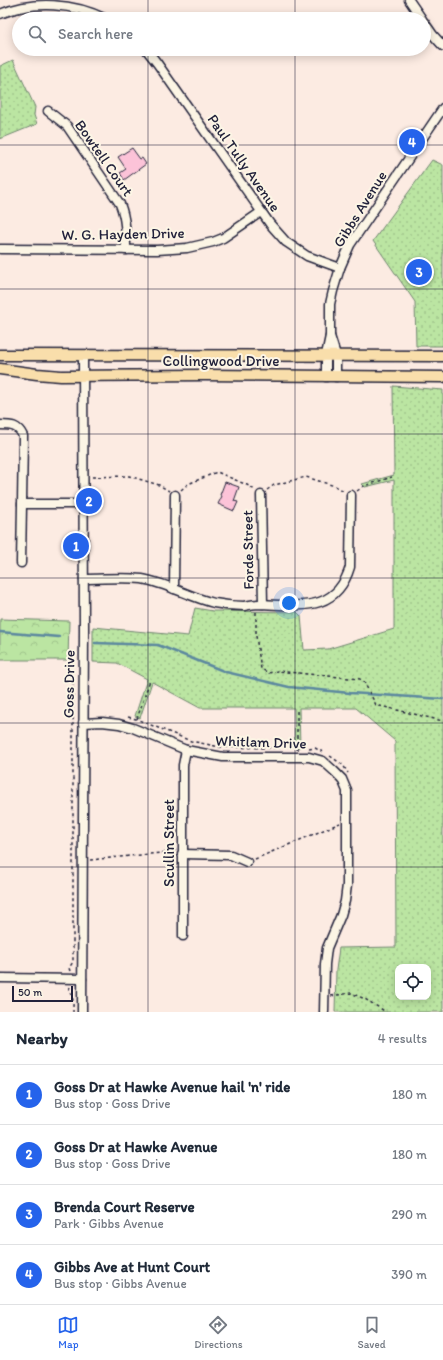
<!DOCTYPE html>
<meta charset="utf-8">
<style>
body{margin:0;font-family:Itim,sans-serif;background:#f6f6f7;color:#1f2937}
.controls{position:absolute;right:12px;bottom:12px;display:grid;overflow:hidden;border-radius:8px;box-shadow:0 2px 10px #0003}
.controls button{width:36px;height:36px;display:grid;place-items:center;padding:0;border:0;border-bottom:1px solid #e0e1e3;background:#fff;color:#1f2937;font:20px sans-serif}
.scale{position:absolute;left:12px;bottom:10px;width:61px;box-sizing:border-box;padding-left:4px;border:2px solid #22223b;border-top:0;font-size:11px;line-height:14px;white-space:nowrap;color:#22223b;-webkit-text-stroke:3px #fcf5e5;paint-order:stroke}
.you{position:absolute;left:289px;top:603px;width:14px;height:14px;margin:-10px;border:3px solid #fff;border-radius:50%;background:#1a73e8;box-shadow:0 0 0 6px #1a73e833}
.badge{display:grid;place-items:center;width:26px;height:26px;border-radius:50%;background:#2563eb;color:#fff;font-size:13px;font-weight:700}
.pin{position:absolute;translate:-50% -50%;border:2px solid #fff;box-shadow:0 1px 4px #0006}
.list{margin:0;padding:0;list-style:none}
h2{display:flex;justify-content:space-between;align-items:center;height:52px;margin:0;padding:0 16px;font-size:17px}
h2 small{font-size:13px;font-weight:400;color:#747a83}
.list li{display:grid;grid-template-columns:26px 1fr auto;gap:12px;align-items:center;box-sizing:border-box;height:60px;padding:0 16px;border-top:1px solid #e0e1e3}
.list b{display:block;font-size:15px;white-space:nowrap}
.list p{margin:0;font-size:13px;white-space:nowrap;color:#747a83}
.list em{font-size:13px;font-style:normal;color:#747a83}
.icon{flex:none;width:22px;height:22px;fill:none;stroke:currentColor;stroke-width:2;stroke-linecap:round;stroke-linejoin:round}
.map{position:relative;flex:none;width:443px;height:1012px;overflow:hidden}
.search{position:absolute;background:#fff;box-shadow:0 2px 10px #0003;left:12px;right:12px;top:12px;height:44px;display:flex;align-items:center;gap:10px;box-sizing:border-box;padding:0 14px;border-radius:22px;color:#747a83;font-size:15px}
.sheet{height:292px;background:#fff}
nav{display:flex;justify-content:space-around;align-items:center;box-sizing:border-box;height:56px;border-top:1px solid #e0e1e3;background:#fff;font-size:11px;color:#747a83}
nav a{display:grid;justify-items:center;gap:2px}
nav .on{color:#2563eb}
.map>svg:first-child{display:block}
</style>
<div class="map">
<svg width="443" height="1012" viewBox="0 0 443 1012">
<defs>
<pattern id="forest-crowns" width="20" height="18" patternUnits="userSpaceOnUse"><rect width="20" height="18" fill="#bbe5a2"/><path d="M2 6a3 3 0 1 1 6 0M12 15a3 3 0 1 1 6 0" fill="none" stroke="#a0c48c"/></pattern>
<pattern id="park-dots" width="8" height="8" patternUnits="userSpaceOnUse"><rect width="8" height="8" fill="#bbe5a2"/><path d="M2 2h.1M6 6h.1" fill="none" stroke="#a0c48c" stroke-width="1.8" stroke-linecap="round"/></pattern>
</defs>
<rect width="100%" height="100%" fill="#fcebe2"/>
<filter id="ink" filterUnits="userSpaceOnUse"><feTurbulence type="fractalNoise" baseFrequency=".025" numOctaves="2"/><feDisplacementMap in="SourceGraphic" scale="8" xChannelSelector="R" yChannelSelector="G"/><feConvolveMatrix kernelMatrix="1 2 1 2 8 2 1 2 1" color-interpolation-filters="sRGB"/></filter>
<g filter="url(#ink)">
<polygon fill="url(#forest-crowns)" stroke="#6e846e" points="0,619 69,621 68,660 0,660"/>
<g fill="url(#park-dots)" stroke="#6e846e" fill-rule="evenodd">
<polygon points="13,60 35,107 34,115 37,124 0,139 0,66"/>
<polygon points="432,160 443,165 443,346 416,346 415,302 373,241"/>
<path d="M393,386l50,4v622h-108l1,-42 3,-22 57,-1 -1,-206 -39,-33h-57l1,39 -5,1 -1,-40h-94l-48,-26 -12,36 -5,-2 12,-37 -30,-16 -24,-1v-35l95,9 7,-28 18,3 84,1 4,4 3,34 24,-1 66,-20v-149l-29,7 -3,-3 32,-9zM398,967h30v30h-30z"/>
</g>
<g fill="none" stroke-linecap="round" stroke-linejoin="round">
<g stroke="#5b889f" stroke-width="2.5">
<polyline points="0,632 59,637"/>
<polyline points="95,643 158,645 226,672 289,687 350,693 443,699"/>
</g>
</g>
<g fill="#fcc3d8" stroke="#22223b">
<polygon points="132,148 137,155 140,159 142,158 146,164 124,180 120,173 126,169 118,157"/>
<polygon points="225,482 239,487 234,501 238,502 234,511 218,504 222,496 220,495"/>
</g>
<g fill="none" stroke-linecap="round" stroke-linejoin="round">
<g stroke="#22223b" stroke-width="11">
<g id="minor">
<polyline points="409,0 422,19"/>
<path d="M0,14c34,-14 74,-11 106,5"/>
<polyline points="424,22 433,35 443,46"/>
<polyline points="146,49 157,63 270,224 286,242 307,256 340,268"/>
<path d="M48,111l19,15 53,78c6,15 6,30 6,46"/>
<polyline points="0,249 157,250 187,248 213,242 223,238 261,212"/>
<polyline points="330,336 336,355 336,377"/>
<polyline points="326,377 326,355 330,336 330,304 333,291 340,268 350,245 443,108"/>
<path d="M0,425c11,0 18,0 23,11l-1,68h62"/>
<polyline points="261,495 263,604"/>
<polyline points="21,563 22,504"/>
<path d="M84,579c19,0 39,-2 58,0 25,4 47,18 72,24 10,2 20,3 30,3 5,-1 10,-2 15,-2 39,1 77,10 91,-37l1,-72"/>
<polyline points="174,589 175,495"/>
<polyline points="83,723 102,722 119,724 133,728 186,750 223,757 309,757 323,761 334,771 342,779 347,791 347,885 345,901 341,915 327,948 325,964 324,1012"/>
<polyline points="182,854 231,855 247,862"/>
<polyline points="183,936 183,765 186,750"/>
<polyline points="0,978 82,979"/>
<polyline points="82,1012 84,629 83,356"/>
</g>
</g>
<g stroke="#22223b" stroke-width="13">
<g id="major">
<polyline points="0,355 443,356"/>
<polyline points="0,369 37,374 61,376 205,375 443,377"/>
</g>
</g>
<g stroke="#22223b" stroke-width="1.5" stroke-dasharray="3 3" stroke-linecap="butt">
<polyline points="92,477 129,476 159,485 169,491"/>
<polyline points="181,490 188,484 217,472 247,485 255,490"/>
<polyline points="267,490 274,485 306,477 335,486 344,491"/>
<polyline points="357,491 364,486 392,477"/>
<polyline points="256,612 256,636 261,669 269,673 277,671 360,679 364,682 376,705 443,721"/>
<polyline points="128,717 136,719 191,741 220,747 280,748"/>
<polyline points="137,719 150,680"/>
<polyline points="309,749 315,748 323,752"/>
<polyline points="297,750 297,708"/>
<polyline points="330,756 343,765 348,773"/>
<polyline points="255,859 340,823"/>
<polyline points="90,860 170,852 176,850"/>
<polyline points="70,971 69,968 73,962 73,682"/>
<path d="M70,987l-1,2c5,7 4,15 4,23"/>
<polyline points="331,996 351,993 365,999 386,1012"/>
</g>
<use href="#minor" stroke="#fcf5e5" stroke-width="8"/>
<use href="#major" stroke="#f9deab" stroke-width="10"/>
</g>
</g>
<path fill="none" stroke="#22223b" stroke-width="1" stroke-opacity="0.55" d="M148,0v19M295,0v19M148,49v963M295,49v963M0,145h443M0,289h443M0,434h443M0,578h443M0,723h443M0,867h443"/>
<g text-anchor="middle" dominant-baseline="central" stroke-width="4" stroke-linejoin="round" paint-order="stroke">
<g font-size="15" fill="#22223b" stroke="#fcf5e5">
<text transform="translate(104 158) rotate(55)">Bowtell Court</text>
<text transform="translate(244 163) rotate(55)">Paul Tully Avenue</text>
<text transform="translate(360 209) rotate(-58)">Gibbs Avenue</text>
<text transform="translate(123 234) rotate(-1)">W. G. Hayden Drive</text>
<text x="221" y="361">Collingwood Drive</text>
<text transform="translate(248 550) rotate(-91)">Forde Street</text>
<text transform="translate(69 684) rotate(-89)">Goss Drive</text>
<text transform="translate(261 742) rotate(2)">Whitlam Drive</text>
<text transform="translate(169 843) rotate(-90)">Scullin Street</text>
</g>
</g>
</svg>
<div class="controls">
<button><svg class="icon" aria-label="locate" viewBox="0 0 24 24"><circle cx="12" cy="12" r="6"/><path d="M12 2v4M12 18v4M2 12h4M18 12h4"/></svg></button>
</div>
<div class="scale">50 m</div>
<div class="you"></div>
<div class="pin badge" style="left:76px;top:546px">1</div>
<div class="pin badge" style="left:89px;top:501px">2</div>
<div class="pin badge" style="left:419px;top:272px">3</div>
<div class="pin badge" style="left:412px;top:142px">4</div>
<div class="search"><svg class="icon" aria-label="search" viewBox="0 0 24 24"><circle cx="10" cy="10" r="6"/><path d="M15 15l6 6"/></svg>Search here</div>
</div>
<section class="sheet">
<h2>Nearby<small>4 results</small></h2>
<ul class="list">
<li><span class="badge">1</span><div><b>Goss Dr at Hawke Avenue hail 'n' ride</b><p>Bus stop · Goss Drive</p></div><em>180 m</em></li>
<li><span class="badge">2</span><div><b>Goss Dr at Hawke Avenue</b><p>Bus stop · Goss Drive</p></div><em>180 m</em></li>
<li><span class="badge">3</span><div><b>Brenda Court Reserve</b><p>Park · Gibbs Avenue</p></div><em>290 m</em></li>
<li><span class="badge">4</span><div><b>Gibbs Ave at Hunt Court</b><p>Bus stop · Gibbs Avenue</p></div><em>390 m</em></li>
</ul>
</section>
<nav>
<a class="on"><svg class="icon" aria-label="map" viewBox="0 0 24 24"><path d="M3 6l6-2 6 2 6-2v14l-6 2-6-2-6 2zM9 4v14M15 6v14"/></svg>Map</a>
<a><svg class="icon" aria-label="directions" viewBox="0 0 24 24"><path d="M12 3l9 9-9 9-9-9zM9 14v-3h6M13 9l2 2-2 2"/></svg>Directions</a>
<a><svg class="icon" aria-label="saved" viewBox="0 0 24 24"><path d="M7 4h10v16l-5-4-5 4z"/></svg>Saved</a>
</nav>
